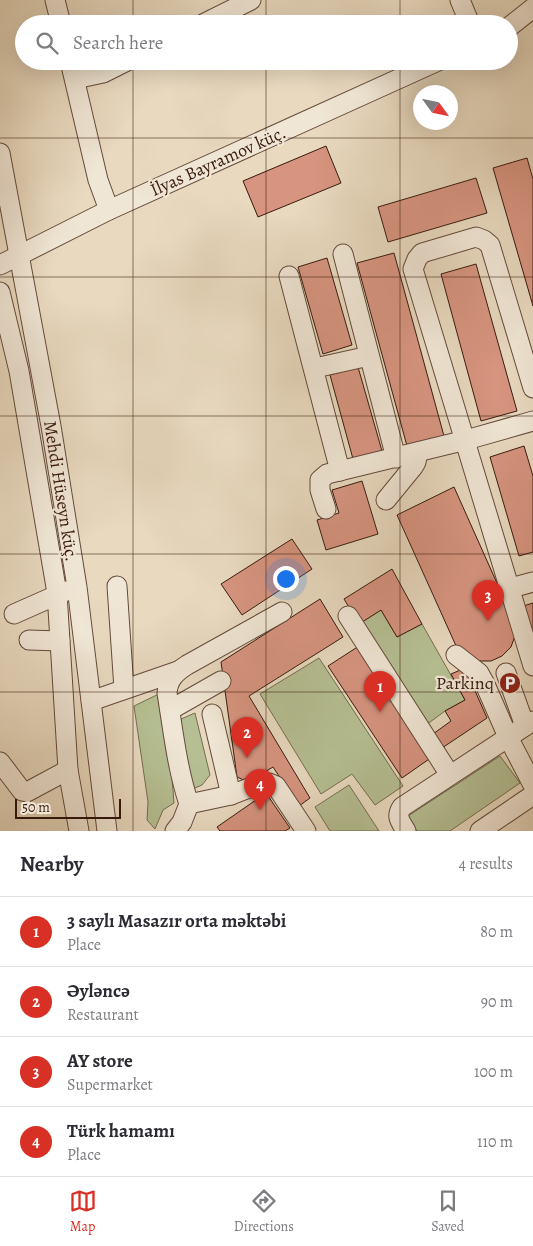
<!DOCTYPE html>
<meta charset="utf-8">
<style>
body{margin:0;font-family:Alegreya,serif;background:#f2f2f3;color:#2b2b33}
.compass{position:absolute;left:413px;top:85px;width:45px;height:45px;border-radius:50%;background:#fff;box-shadow:0 5px 20px #0002;rotate:123deg}
.scale{position:absolute;left:15px;bottom:12px;width:106px;box-sizing:border-box;padding-left:5px;border:2px solid #381a0d;border-top:0;font-size:14px;line-height:18px;white-space:nowrap;color:#381a0d;-webkit-text-stroke:4px #f0e6d5;paint-order:stroke}
.you{position:absolute;left:285px;top:578px;width:18px;height:18px;margin:-12px;border:4px solid #fff;border-radius:50%;background:#1a73e8;box-shadow:0 0 0 8px #1a73e833}
.badge{display:grid;place-items:center;width:32px;height:32px;border-radius:50%;background:#d93025;color:#fff;font-size:16px;font-weight:700}
.pin{position:absolute;translate:-50% -41px;filter:drop-shadow(0 1px 2px #0008)}
.pin::after{content:'';position:absolute;top:26px;width:18px;height:15px;background:inherit;clip-path:polygon(0 0,100% 0,50% 100%)}
.list{margin:0;padding:0;list-style:none}
h2{display:flex;justify-content:space-between;align-items:center;height:65px;margin:0;padding:0 20px;font-size:21px}
h2 small{font-size:16px;font-weight:400;color:#7c7c81}
.list li{display:grid;grid-template-columns:32px 1fr auto;gap:15px;align-items:center;box-sizing:border-box;height:70px;padding:0 20px;border-top:1px solid #e1e1e2}
.list b{display:block;font-size:19px;white-space:nowrap}
.list p{margin:0;font-size:16px;white-space:nowrap;color:#7c7c81}
.list em{font-size:16px;font-style:normal;color:#7c7c81}
.icon{flex:none;width:28px;height:28px;fill:none;stroke:currentColor;stroke-width:2;stroke-linecap:round;stroke-linejoin:round}
.map{position:relative;flex:none;width:533px;height:831px;overflow:hidden}
.search{position:absolute;background:#fff;box-shadow:0 5px 20px #0002;left:15px;right:15px;top:15px;height:55px;display:flex;align-items:center;gap:12px;box-sizing:border-box;padding:0 18px;border-radius:28px;color:#7c7c81;font-size:19px}
.sheet{height:345px;background:#fff}
nav{display:flex;justify-content:space-around;align-items:center;box-sizing:border-box;height:70px;border-top:1px solid #e1e1e2;background:#fff;font-size:14px;color:#7c7c81}
nav a{display:grid;justify-items:center;gap:2px}
nav .on{color:#d93025}
.map>svg:first-child{display:block}
</style>
<div class="map">
<svg width="533" height="831" viewBox="0 0 533 831">
<rect width="100%" height="100%" fill="#e8d9bf"/>
<filter id="stains"><feTurbulence type="fractalNoise" baseFrequency=".004" numOctaves="4"/><feColorMatrix values="0 0 0 0 .2 0 0 0 0 .09 0 0 0 0 .02 0 0 0 .5 -.17"/></filter>
<radialGradient id="worn" r=".72"><stop offset=".6" stop-color="#630" stop-opacity="0"/><stop offset="1" stop-color="#630" stop-opacity=".3"/></radialGradient>
<g fill="#b5bf93" stroke="#766c50">
<polygon points="381,610 397,637 422,624 465,700 445,711 426,725 359,624"/>
<polygon points="319,658 403,786 375,805 352,774 321,794 260,694"/>
<polygon points="165,691 174,803 163,810 155,829 147,820 148,802 134,706"/>
<polygon points="195,713 210,775 202,785 195,788 189,784 186,778 181,719"/>
<polygon points="500,756 520,783 450,831 417,831 408,816"/>
<polygon points="349,785 379,831 330,831 315,807"/>
</g>
<g fill="#d79480" stroke="#381a0d">
<polygon points="326,146 341,183 258,217 243,181"/>
<polygon points="527,158 533,179 533,306 493,168"/>
<polygon points="476,178 487,213 388,242 378,207"/>
<polygon points="394,253 444,436 407,446 357,263"/>
<polygon points="327,258 352,345 323,354 298,267"/>
<polygon points="476,264 517,411 481,421 441,274"/>
<polygon points="358,367 382,451 353,459 330,375"/>
<polygon points="524,446 533,476 533,552 519,556 490,457"/>
<polygon points="362,481 378,534 326,550 317,520 339,513 332,490"/>
<polygon points="454,487 509,610 516,633 511,647 502,656 491,661 478,661 457,648 397,515"/>
<polygon points="292,539 312,569 242,615 221,584"/>
<polygon points="392,569 422,624 397,637 381,610 359,624 344,599"/>
<polygon points="320,599 343,637 249,696 310,798 299,806 273,767 248,782 237,777 221,662"/>
<polygon points="533,603 533,644 520,607"/>
<polygon points="359,646 432,757 402,778 328,666"/>
<polygon points="465,668 487,718 442,748 433,734 451,721 445,711 465,700 451,674"/>
<polygon points="266,793 290,828 285,831 220,831 217,827"/>
</g>
<g fill="none" stroke-linecap="round" stroke-linejoin="round">
<g stroke="#644a3a" stroke-width="21">
<g id="minor">
<polyline points="55,0 61,24"/>
<polyline points="460,0 470,24"/>
<polyline points="203,24 251,0"/>
<polyline points="509,27 533,8"/>
<polyline points="70,61 98,180 109,210"/>
<polyline points="75,79 103,73 127,61"/>
<polyline points="0,153 51,426 77,587 107,831"/>
<polyline points="343,254 396,458"/>
<polyline points="0,265 109,210 438,61"/>
<polyline points="289,276 340,471"/>
<polyline points="0,292 19,371 57,593 68,770 79,831"/>
<polyline points="315,368 369,356"/>
<polyline points="533,388 490,245 484,240 476,237 422,253 417,259 413,269 533,666"/>
<polyline points="386,500 413,467 416,462 418,452"/>
<polyline points="326,509 320,490 320,480 327,474 466,440 533,421"/>
<polyline points="117,586 124,689"/>
<polyline points="511,588 533,582"/>
<polyline points="14,614 66,591"/>
<polyline points="348,616 450,775"/>
<polyline points="29,640 60,641"/>
<polyline points="456,655 479,673 484,682 508,737 533,785"/>
<polyline points="506,673 525,726"/>
<polyline points="91,701 178,671"/>
<polyline points="170,710 221,681"/>
<polyline points="212,714 231,795"/>
<polyline points="0,762 22,791 27,792 68,770"/>
<path d="M189,804c-12,-36 -16,-74 -22,-111 1,-14 9,-21 20,-28l95,-53"/>
<polyline points="175,831 182,822 189,804 231,795 259,784 269,783 276,786 306,831"/>
<path d="M406,831c-5,-9 -11,-14 -4,-24l131,-86"/>
<polyline points="480,831 533,795"/>
</g>
</g>
<use href="#minor" stroke="#f0e6d5" stroke-width="19"/>
</g>
<path fill="none" stroke="#381a0d" stroke-width="1" stroke-opacity="0.55" d="M133,0v24M266,0v24M400,0v24M133,61v770M266,61v770M400,61v770M0,138h533M0,277h533M0,416h533M0,554h533M0,692h533"/>
<defs>
<g id="parking-disc" transform="scale(1.125)"><circle r="9.5" fill="#8f2418" stroke="#f0e6d5"/><path d="M-3.5-5.5H1a3.5 3.5 0 0 1 0 7H-1V5.5H-3.5ZM-1-3.4V-.6H.8a1.4 1.4 0 0 0 0-2.8Z" fill="#fff"/></g>
</defs>
<g fill-rule="evenodd">
<use href="#parking-disc" x="510" y="683"/>
</g>
<g text-anchor="middle" dominant-baseline="central" stroke-width="4.5" stroke-linejoin="round" paint-order="stroke">
<g font-size="18" fill="#381a0d" stroke="#f0e6d5">
<text transform="translate(218 161) rotate(-24)">İlyas Bayramov küç.</text>
<text transform="translate(61 491) rotate(81)">Mehdi Hüseyn küç.</text>
</g>
<g font-size="18" fill="#381a0d" stroke="#f0e6d5" text-anchor="end">
<text x="494" y="683">Parkinq</text>
</g>
</g>
<rect width="100%" height="100%" filter="url(#stains)"/>
<rect width="100%" height="100%" fill="url(#worn)"/>
</svg>
<svg class="compass" viewBox="-18 -18 36 36"><path d="M0-13l5 13h-10z" fill="#e53935"/><path d="M0 13l5-13h-10z" fill="#7c7c81"/></svg>
<div class="scale">50 m</div>
<div class="you"></div>
<div class="pin badge" style="left:380px;top:712px">1</div>
<div class="pin badge" style="left:247px;top:758px">2</div>
<div class="pin badge" style="left:488px;top:621px">3</div>
<div class="pin badge" style="left:260px;top:810px">4</div>
<div class="search"><svg class="icon" aria-label="search" viewBox="0 0 24 24"><circle cx="10" cy="10" r="6"/><path d="M15 15l6 6"/></svg>Search here</div>
</div>
<section class="sheet">
<h2>Nearby<small>4 results</small></h2>
<ul class="list">
<li><span class="badge">1</span><div><b>3 saylı Masazır orta məktəbi</b><p>Place</p></div><em>80 m</em></li>
<li><span class="badge">2</span><div><b>Əyləncə</b><p>Restaurant</p></div><em>90 m</em></li>
<li><span class="badge">3</span><div><b>AY store</b><p>Supermarket</p></div><em>100 m</em></li>
<li><span class="badge">4</span><div><b>Türk hamamı</b><p>Place</p></div><em>110 m</em></li>
</ul>
</section>
<nav>
<a class="on"><svg class="icon" aria-label="map" viewBox="0 0 24 24"><path d="M3 6l6-2 6 2 6-2v14l-6 2-6-2-6 2zM9 4v14M15 6v14"/></svg>Map</a>
<a><svg class="icon" aria-label="directions" viewBox="0 0 24 24"><path d="M12 3l9 9-9 9-9-9zM9 14v-3h6M13 9l2 2-2 2"/></svg>Directions</a>
<a><svg class="icon" aria-label="saved" viewBox="0 0 24 24"><path d="M7 4h10v16l-5-4-5 4z"/></svg>Saved</a>
</nav>
